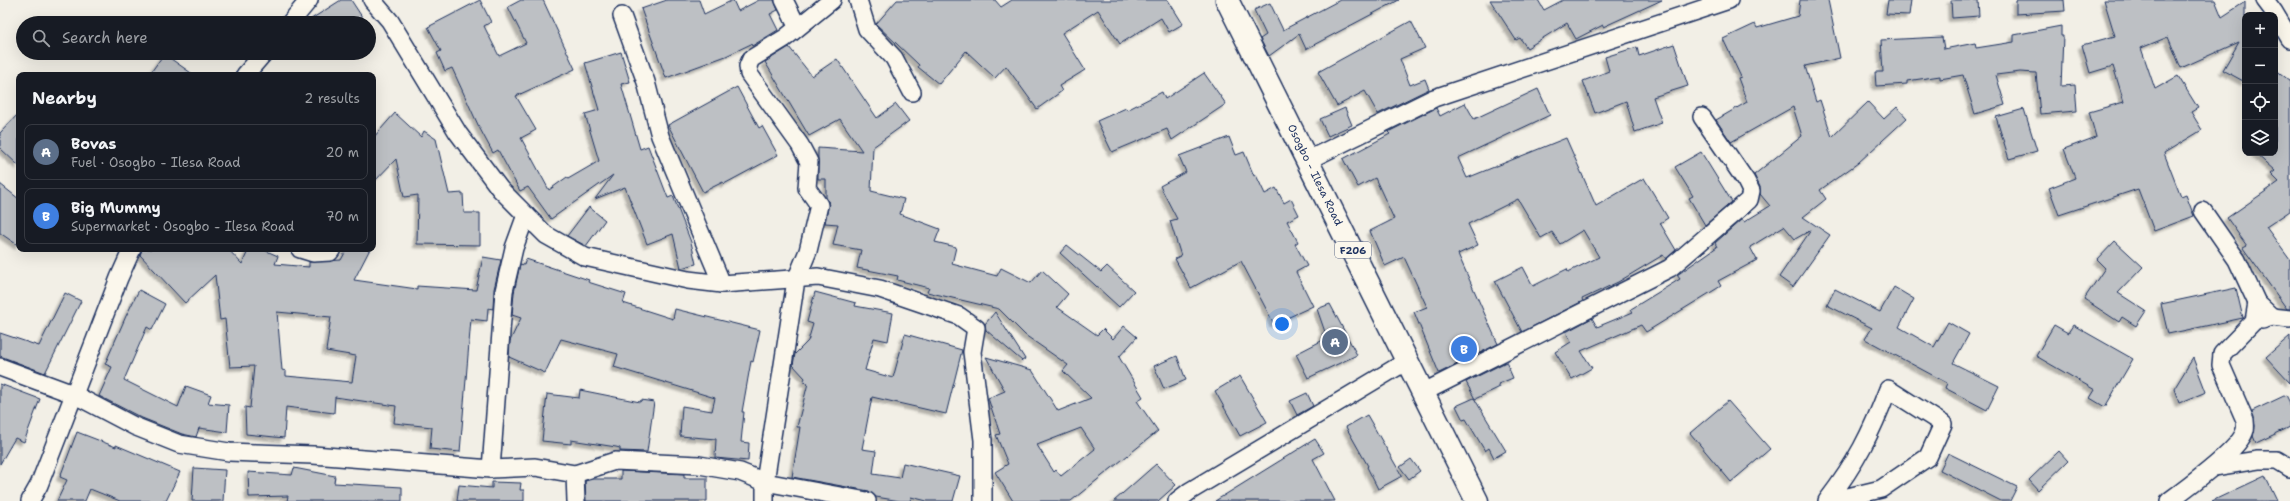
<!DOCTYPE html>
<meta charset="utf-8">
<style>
body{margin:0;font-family:"Shantell Sans",sans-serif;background:#242831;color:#f1f3f6}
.controls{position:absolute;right:12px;top:12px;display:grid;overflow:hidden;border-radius:8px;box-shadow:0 4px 16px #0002}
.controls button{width:36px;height:36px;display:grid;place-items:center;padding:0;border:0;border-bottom:1px solid #363941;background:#171b24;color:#f1f3f6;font:20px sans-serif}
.you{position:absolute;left:1282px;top:324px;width:14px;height:14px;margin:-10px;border:3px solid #fff;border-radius:50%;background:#1a73e8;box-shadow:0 0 0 6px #1a73e833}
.badge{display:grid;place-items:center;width:26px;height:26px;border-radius:50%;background:#1a73e8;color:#fff;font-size:13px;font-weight:700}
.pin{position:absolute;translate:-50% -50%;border:2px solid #fff;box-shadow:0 1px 4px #0006}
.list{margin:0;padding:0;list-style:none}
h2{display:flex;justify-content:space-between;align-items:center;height:52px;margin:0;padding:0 16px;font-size:17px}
h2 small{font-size:13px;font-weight:400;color:#9ea1a6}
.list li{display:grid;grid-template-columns:26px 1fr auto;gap:12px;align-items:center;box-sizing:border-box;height:56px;margin:0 8px 8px;padding:0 8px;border:1px solid #363941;border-radius:8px}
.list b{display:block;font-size:15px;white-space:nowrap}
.list p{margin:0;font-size:13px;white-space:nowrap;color:#9ea1a6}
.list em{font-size:13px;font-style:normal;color:#9ea1a6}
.icon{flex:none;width:22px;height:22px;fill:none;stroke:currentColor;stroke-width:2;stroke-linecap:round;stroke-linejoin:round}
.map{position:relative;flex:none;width:2290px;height:501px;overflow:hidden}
.search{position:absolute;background:#171b24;box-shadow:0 4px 16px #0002;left:16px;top:16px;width:360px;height:44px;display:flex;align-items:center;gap:10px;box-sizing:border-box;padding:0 14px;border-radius:22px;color:#9ea1a6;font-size:15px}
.panel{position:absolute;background:#171b24;box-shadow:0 4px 16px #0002;left:16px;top:72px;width:360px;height:180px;border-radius:8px}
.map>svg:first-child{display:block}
</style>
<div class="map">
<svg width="2290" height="501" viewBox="0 0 2290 501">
<defs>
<filter id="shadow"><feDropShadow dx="-3.5" dy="3.5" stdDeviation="1" flood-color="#0004"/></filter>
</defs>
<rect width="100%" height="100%" fill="#f2efe6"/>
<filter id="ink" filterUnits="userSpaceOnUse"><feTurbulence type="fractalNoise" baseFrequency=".025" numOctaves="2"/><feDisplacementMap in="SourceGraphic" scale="8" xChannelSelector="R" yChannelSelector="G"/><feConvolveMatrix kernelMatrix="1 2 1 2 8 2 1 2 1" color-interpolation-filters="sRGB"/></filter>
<g filter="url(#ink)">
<g fill="#bdc0c4" stroke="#1b2f5e" fill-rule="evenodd" filter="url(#shadow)">
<polygon points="341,0 351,0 366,23 305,23"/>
<polygon points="480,0 491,22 484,26 499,56 526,43 508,7 521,0 543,0 575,69 516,96 536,130 521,138 549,190 567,177 568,179 599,161 585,114 599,110 585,63 621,52 630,82 621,84 640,149 648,146 668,198 673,196 691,242 696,264 681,268 673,234 647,244 625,187 595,199 613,175 551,219 528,187 520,191 498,150 493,153 479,127 452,68 445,71 437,53 441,51 428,27"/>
<polygon points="667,0 699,0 704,14 733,0 738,11 759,0 774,0 778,10 770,14 778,30 752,46 751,44 726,56 666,78 641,9"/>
<polygon points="897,0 995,0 1001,7 1012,0 1168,0 1183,24 1169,32 1161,18 1120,44 1098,10 1062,33 1085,70 1059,86 1062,91 1037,109 1006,66 995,78 966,51 939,84 918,67 919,65 876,24"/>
<polygon points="1340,0 1399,0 1306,49 1299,34 1269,56 1260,39 1266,35 1254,10 1270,3 1283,30"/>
<polygon points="1490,0 1538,0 1544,10 1563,0 1662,0 1603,27 1603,25 1576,39 1567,23 1527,48 1520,38 1516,40"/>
<polygon points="1800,0 1828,0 1840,58 1805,66 1816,102 1820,100 1832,137 1868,102 1884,119 1897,107 1907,118 1858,163 1820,190 1826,199 1803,217 1830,235 1793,287 1779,277 1811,230 1795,239 1784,226 1750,247 1757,260 1718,281 1721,286 1646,332 1641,325 1581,351 1592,368 1572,379 1555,352 1571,342 1566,332 1592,318 1597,327 1633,312 1631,309 1680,279 1677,275 1717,247 1715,243 1742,219 1744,222 1770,206 1760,194 1760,187 1754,175 1802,136 1793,107 1731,142 1716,120 1747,102 1738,78 1741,77 1723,39 1755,24 1757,28 1798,16"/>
<polygon points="1888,0 1911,0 1909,15 1886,14"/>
<polygon points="1951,0 1978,0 1979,16 1952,18"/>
<polygon points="2016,0 2064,0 2065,11 2016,14"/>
<polygon points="2104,0 2215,0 2222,17 2245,2 2245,82 2223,70 2239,42 2181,68 2168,37 2141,48 2155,89 2178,76 2198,108 2191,112 2202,130 2164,153 2181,197 2186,195 2194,216 2154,231 2138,189 2059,215 2049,188 2075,178 2064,149 2096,137 2089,112 2124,102 2113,66 2090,73 2082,45 2115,36"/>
<polygon points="1411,21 1425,48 1400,59 1410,85 1425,79 1429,89 1378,114 1365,91 1337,106 1318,72"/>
<polygon points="2061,26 2061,36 2063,36 2061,86 2075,85 2077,111 2040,114 2036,73 2020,72 1996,75 2005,105 1975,114 1963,75 1940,79 1940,76 1907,81 1907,84 1876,86 1875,72 1883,72 1881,40 1942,37 1944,49 1975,43 1976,48 2014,42 2014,35"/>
<polygon points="1674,44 1688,86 1653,97 1662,123 1635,132 1626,101 1595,113 1583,81 1609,71 1605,57 1637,47 1639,56"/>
<path d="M789,47l23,29 25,-17 40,59 19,-14 13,17 -36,26 -2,44 33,8 -4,15 40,15 -5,13 21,5 -4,17 45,12 4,-8 30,15 11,-13 26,24 -11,13 40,28 6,-6 10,10 11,-13 13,11 -18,20 24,40 -6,4 21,30 -87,70h-58l-18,-29 13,-8 -12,-29 4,-1 -12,-36 17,-7 -19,-34 46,13 26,41 33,-13 -28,-27 5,-6 -43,-30 -26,-26 -72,-17 2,-4 -32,-8 1,-4 -41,-8 4,-18 -28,-5 5,-21 -13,-1 4,-20 -3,-6v-18h-8v-31l44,3 -22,-32 -31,17 -44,-74zM1081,428l14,21 -34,27 -5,-6 -2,2 -17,-27z"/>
<polygon points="164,54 194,75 149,75"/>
<polygon points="2275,69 2290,81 2290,211 2266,227 2290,260 2290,309 2287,309 2243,248 2247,246 2227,218 2279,182 2271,174 2275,171 2255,153 2275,153"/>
<polygon points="1204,73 1226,104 1172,140 1167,129 1112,152 1097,121 1126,108 1127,110 1162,92 1165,99"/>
<polygon points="737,87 759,128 762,126 778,155 724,184 723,182 703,192 668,125"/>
<polygon points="1538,89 1550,115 1458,158 1467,178 1566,138 1596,206 1644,178 1668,218 1660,223 1676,250 1666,259 1663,255 1618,282 1582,299 1583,301 1522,332 1495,281 1523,267 1533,286 1567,269 1568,272 1599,257 1583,230 1560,244 1552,232 1541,238 1518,199 1468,224 1478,245 1458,254 1498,344 1439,373 1414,312 1427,307 1404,257 1385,266 1370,231 1394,219 1375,178 1358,187 1343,159 1390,134 1388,132 1436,108 1440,116 1465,103 1474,119"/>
<polygon points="1345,108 1352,125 1328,136 1320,119"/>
<polygon points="2024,109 2037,151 2009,159 1996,117"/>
<polygon points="19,113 19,166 0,148 0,133"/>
<polygon points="395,113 421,137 424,131 436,139 449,194 463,193 464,213 480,213 480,245 417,244 418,195 404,197 396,159 373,183 373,138"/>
<polygon points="1229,137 1236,155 1244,152 1254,176 1256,175 1265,194 1276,188 1284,203 1291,199 1299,215 1287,221 1298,242 1295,244 1307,266 1296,272 1313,306 1274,324 1241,261 1191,288 1175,259 1181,256 1170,221 1177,219 1160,186 1186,172 1179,156"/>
<polygon points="1701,152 1732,202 1705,225 1689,198 1693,196 1675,167"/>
<polygon points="0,184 19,199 19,246 0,233"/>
<polygon points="589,207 605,220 586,246 567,236"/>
<polygon points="2115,241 2143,267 2118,293 2146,311 2136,326 2122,317 2119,322 2084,299 2105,268 2097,260"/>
<polygon points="1067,245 1101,272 1107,266 1134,291 1119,307 1060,253"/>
<path d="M142,249h86l14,15 7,-15h13l16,7 -3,8 34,3v-5l32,-2 6,-11h23l-16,31 63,9v-3l59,4 7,-33 18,3 -7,29 -1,20 -5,-1 -1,13 -16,-2 -11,133 -30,-3 2,-22 -38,-4 2,-17 -61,-9 -1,16 -48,-6 -2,31 -38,-4 -1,-27 5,1 4,-42 -24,1 -5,-48 -5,1 -5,-45 -30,28 -45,-48zM277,312l54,5 -5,34 30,5 -4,26 -66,-6v-5l-4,-1z"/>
<polygon points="526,259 589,280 588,282 626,294 623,303 673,319 675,309 760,330 753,362 751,361 742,412 744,412 741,442 749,443 748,461 715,458 716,439 680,436 682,406 712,411 715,398 614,367 618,354 561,339 545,373 509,357 510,341 521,318 512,315 514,293 520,264 524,265"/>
<polygon points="1894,287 1914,299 1899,327 1934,347 1948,322 1969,334 1953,363 1999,386 1987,410 1945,388 1947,383 1865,339 1872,328 1827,305 1835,289 1880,312"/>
<polygon points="2236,288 2243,318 2168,334 2161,304"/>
<polygon points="139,290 165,304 152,330 147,327 124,380 178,407 186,386 211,395 208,403 229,405 227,432 199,428 196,437 182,434 142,418 99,396 112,367 105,364 126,316"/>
<polygon points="815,292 856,303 855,306 893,313 888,341 874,338 865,370 893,378 905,334 962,350 946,414 872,397 862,449 876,451 873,474 900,478 903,463 960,476 953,501 927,501 911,497 910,501 900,501 876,497 869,491 792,477 800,427 797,427 808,383 803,382 805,378 793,365 795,354 808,341 813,324 807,322"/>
<polygon points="65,293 81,301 45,373 0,356 0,333 39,346"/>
<polygon points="1330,304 1357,355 1308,378 1296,354 1325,339 1322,334 1325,332 1317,309"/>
<polygon points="995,312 1025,359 1022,361 986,330 985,324"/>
<polygon points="2054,325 2068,333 2073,325 2133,359 2105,407 2090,398 2095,390 2036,356"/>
<polygon points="2290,336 2290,383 2266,357"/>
<polygon points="1177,356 1186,380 1164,389 1154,366"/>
<polygon points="2193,358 2206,392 2179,403 2174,389"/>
<polygon points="1506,362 1513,378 1498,384 1500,387 1475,399 1466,382"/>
<polygon points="1240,376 1267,422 1240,436 1215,391"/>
<polygon points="0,384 40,399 24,442 15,438 0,464"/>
<polygon points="580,390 640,402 641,400 654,402 647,452 620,451 620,448 616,447 571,440 571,444 542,441 547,394 579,398"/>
<polygon points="1307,393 1313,406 1297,415 1290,401"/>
<polygon points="2286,395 2290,403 2290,427 2256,443 2253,436 2255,426 2252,411"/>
<polygon points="1474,398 1506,451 1494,458 1489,448 1485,451 1466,419 1463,420 1456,406"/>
<polygon points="1728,401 1770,449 1731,482 1690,433"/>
<polygon points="1367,415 1402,476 1378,489 1367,467 1368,466 1346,427"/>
<polygon points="77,432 116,447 116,445 180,472 166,501 120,501 90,489 85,501 57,501 67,480 60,477"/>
<polygon points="1315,439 1324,453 1313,459 1335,501 1215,501"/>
<polygon points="2059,451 2068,461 2038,490 2029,480"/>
<polygon points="1948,453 2017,487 2010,501 2001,501 1940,470"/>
<polygon points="1411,459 1420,471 1409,479 1400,467"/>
<polygon points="1156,464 1176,485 1158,501 1114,501"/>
<polygon points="194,468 225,470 223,501 192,501"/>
<polygon points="294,468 335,476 334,483 402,487 402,501 287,501 288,496 249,497 248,472 292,475"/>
<polygon points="621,471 684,474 684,478 707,478 707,501 586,501 585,481 593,479 621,479"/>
<polygon points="2265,476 2277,501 2212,501"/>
<polygon points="492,482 521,483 520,490 524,490 524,501 457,501 459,485 492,488"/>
</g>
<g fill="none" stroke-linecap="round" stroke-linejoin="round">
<g stroke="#1b2f5e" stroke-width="20">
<g id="minor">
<polyline points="372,0 390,21 458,133 500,189 546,235 585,257 688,280 722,284 818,277 880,289 959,316 976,328 972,352 983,440 983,501"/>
<polyline points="784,0 797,26"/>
<polyline points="858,0 867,29 894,58 912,92"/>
<polyline points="2265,0 2274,12 2290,39"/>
<polyline points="622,16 646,82 660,136 722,284"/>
<polyline points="290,23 309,0"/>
<polyline points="245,75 264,53"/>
<polyline points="1308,160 1434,98 1729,0"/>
<polyline points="2203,211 2237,260 2257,303 2272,317"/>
<polyline points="300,249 313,253 330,252 332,249"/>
<polyline points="2262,320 2272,317 2290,319"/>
<polyline points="0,367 73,394 134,426 179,444 229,452 313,455 491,469 535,467 575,474 615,461 699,465 740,472 765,482 867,501"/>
<polyline points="1424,392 1670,268 1749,200 1751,191 1746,181 1702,117"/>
<polyline points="2214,467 2258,460 2277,460 2290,468"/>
<polyline points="491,469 504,291 514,248 526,215"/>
<polyline points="575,474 576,501"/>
<polyline points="30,501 39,485 119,278 132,249"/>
<polyline points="765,501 765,482 796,280 808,251 819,205 807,188 809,162 800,145 749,74 748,66 751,59 785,38 832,0"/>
<polyline points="1177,501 1190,491 1407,361"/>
<path d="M1827,501c29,-38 44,-67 61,-112l55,35 -15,33 -47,32 -50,12"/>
<path d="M2169,501c16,-12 72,-52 76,-71 1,-3 0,-7 0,-10l-24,-55 1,-11 32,-33 3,-18"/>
</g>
</g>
<g stroke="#1b2f5e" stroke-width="25">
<polyline id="major" points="1227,0 1477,501"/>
</g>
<use href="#minor" stroke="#fbf7ec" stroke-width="17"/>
<use href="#major" stroke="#fbf7ec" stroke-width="22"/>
</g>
</g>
<g text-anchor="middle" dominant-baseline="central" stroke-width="3" stroke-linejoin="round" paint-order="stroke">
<rect fill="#fbf7ec" stroke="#5e6b89" stroke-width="1" x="1335" y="242" width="36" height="16" rx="3"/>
<g font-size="10" font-weight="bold" fill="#1b2f5e">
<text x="1353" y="250">F206</text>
</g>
<g font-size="11" fill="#1b2f5e" stroke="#fbf7ec">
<text transform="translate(1315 175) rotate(64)">Osogbo - Ilesa Road</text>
</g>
</g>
</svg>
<div class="controls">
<button>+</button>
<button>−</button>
<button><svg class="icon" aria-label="locate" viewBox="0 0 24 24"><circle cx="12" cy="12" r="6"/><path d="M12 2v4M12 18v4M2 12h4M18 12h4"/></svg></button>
<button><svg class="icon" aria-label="layers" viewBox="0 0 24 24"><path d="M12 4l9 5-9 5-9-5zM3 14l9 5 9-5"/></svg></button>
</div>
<div class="you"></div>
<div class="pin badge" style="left:1335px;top:342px;background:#5c6f8a">A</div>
<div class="pin badge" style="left:1464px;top:349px;background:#3f7fe0">B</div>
<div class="search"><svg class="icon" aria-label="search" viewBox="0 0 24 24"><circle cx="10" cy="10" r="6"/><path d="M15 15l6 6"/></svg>Search here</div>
<section class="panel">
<h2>Nearby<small>2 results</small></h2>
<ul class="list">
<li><span class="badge" style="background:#5c6f8a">A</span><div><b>Bovas</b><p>Fuel · Osogbo - Ilesa Road</p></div><em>20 m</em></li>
<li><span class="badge" style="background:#3f7fe0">B</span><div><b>Big Mummy</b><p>Supermarket · Osogbo - Ilesa Road</p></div><em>70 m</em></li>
</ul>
</section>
</div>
